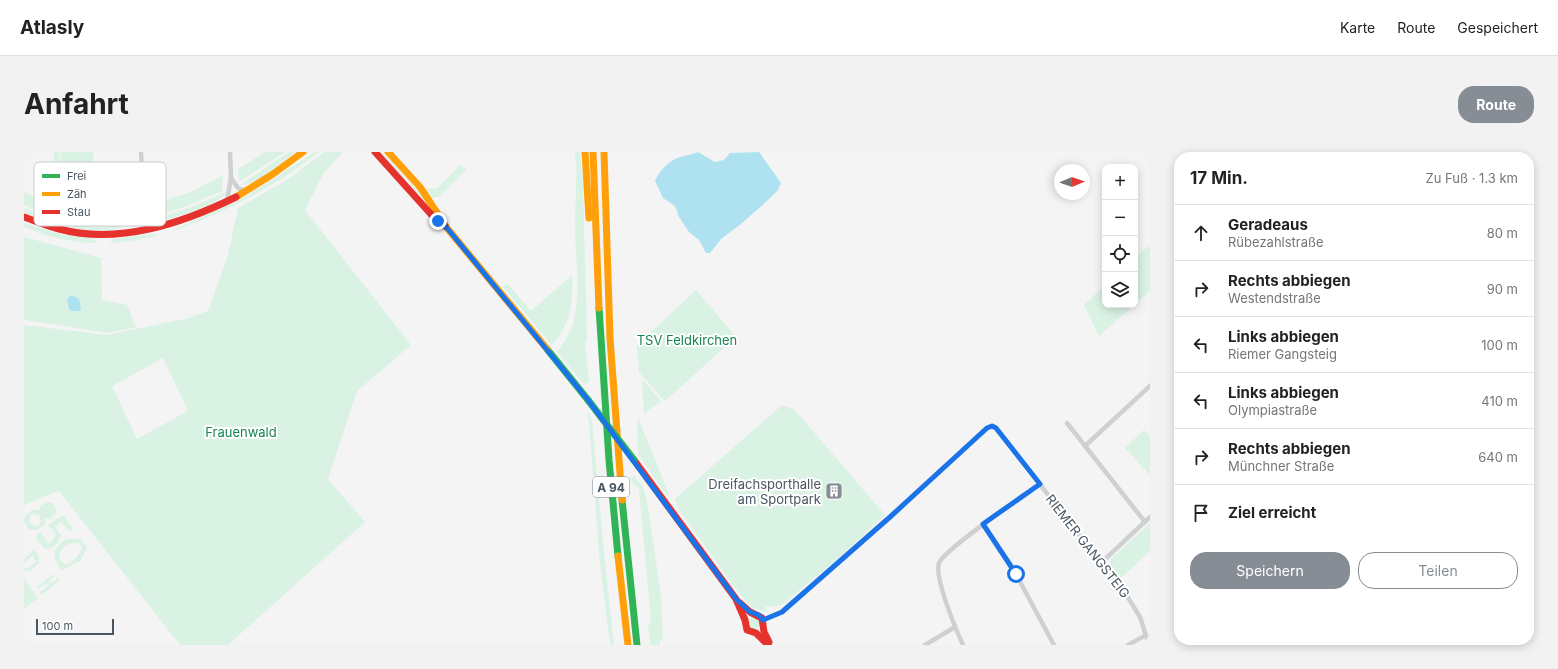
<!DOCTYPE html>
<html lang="de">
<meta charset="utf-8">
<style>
body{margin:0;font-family:Inter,sans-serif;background:#f2f2f2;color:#222}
.controls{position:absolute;right:12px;top:12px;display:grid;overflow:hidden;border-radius:8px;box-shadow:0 2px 10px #0003}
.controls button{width:36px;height:36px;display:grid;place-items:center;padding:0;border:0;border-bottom:1px solid #e0e0e0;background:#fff;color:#222;font:20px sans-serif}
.compass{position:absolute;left:1030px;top:12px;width:36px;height:36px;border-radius:50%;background:#fff;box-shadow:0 2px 10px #0003;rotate:88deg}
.scale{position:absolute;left:12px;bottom:10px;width:78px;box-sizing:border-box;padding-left:4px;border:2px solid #4a5661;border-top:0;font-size:11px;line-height:14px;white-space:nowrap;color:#4a5661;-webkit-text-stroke:3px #fff;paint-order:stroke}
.stop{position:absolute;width:12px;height:12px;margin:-9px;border:3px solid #1a73e8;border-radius:50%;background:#fff}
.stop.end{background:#1a73e8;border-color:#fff;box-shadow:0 1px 4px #0008}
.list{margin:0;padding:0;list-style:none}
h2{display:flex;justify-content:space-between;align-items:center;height:52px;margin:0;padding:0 16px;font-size:17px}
h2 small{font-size:13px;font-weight:400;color:#767676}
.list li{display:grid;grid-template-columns:26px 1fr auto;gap:12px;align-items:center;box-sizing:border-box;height:56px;padding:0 16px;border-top:1px solid #e0e0e0}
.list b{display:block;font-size:15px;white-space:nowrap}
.list p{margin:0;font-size:13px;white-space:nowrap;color:#767676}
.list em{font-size:13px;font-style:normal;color:#767676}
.actions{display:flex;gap:8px;padding:12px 16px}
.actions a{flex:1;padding:9px 0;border:1px solid #868d94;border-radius:16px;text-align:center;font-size:14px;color:#868d94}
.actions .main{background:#868d94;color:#fff}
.icon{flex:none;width:22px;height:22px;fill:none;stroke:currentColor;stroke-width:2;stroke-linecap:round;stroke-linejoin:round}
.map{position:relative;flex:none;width:1126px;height:493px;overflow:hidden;border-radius:16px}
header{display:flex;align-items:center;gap:24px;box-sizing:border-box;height:56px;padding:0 20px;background:#fff;border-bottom:1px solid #e0e0e0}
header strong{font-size:19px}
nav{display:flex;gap:22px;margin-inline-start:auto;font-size:14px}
.intro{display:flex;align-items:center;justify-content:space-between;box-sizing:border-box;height:96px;padding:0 24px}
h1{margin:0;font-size:28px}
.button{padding:10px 18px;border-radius:16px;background:#868d94;color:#fff;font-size:14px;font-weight:700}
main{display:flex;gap:24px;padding:0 24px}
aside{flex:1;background:#fff;border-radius:16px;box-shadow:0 2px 10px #0003}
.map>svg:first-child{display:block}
</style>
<header>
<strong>Atlasly</strong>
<nav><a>Karte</a><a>Route</a><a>Gespeichert</a></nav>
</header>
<div class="intro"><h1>Anfahrt</h1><a class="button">Route</a></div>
<main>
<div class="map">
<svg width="1126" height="493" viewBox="0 0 1126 493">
<rect width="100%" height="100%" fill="#f4f4f4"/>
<g fill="#d9f2e3" fill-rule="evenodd">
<polygon points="30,0 35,0 37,57 19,61 0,53 0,40 32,53"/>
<polygon points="36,0 61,0 67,52 38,58"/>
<polygon points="61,0 69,0 72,60 98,59 111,56 110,69 70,72"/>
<polygon points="241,0 261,0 218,28 215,28 214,17"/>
<path d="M265,0h6c-10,8 -43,36 -55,33z"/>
<path d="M291,0h4c-44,35 -92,59 -145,79v-1l71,-33z"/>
<path d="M300,0h19l-20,22 -18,36 106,135 -54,46 -29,88 37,43 -137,123h-48l-121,-154 -35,14v-180l83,10 82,-17 19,-7 20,-56 10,-47 49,-28zM139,206l25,53 -51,28 -25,-53z"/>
<polygon points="355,0 358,0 399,45 400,48"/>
<path d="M551,0h5l3,35 4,151 -2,5 4,39 -5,2 -27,-32c7,-10 15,-20 17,-32 7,-32 1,-66 1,-98 0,-24 3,-46 0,-70z"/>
<polygon points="436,13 442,17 441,19 415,45 407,46 402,37 413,36"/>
<polygon points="199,23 198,39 155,57 126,65 126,53 167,40"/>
<path d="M204,39c-12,16 -51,25 -70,31v-4l36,-12z"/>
<path d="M0,56c31,14 65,22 98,17v1c-19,13 -77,-5 -97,-13z"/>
<path d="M0,71l39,12 29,4 6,4c-25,0 -51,-6 -74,-16z"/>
<polygon points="133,82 133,84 109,89 85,91 90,87"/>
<polygon points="0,85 77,106 78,148 103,153 112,175 84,181 0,168"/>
<polygon points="1126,93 1126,139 1111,152 1111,106"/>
<path d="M548,123c2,25 -2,51 -20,70l-49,-58 4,-4 24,28z"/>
<polygon points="1081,133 1081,153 1110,153 1075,184 1060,153"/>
<polygon points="672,138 712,185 641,249 615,220 613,193"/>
<polygon points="618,227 637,249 620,261"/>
<polygon points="758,253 770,257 861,363 818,403 759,452 749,455 741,454 744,460 730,457 724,451 712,437 653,355 651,347"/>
<polygon points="564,260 568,268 580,401 590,493 586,493 575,401 565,271 563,262"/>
<polygon points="615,268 644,340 646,348 614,302 613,269"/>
<polygon points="1120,278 1126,284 1126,323 1101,296"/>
<polygon points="610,324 619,335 623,349 637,444 639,486 636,489 636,493 626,493 624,474 627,468 615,337 605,327"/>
<path d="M23,350l5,1 4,5v5l-6,6 -5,-1v6l-8,6h-7l-6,-8 1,-6 7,-6h8v-4zM7,362l8,1 2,8 -5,3 -4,-1 -3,-4z"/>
<polygon points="39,363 49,377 46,380 37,370 31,375 37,383 34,391 25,397 20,396 12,386 13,382 16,379 24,391 27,390 31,384 31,380 24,373"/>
<polygon points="1126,371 1126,399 1096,427 1086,415 1086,408"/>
<path d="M43,387h13l7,9 -7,13 -18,9c-11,-12 -10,-23 5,-31zM54,391l4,4c-2,9 -9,15 -17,18l-6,-7c1,-11 8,-15 19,-15z"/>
<polygon points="10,398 15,404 15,411 7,418 0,419 0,416 6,415 12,410 9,403 0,411 0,407"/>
<polygon points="30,422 31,424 25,430 26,432 34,426 35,429 18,443 16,440 24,434 22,431 14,437 13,435"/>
<polygon points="0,427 14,446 0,457"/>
<circle cx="730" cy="471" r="6"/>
</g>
<g fill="#aee2f0">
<path d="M674,0l17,10 9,-2 6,-7 29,-1 22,31 -3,7 -9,9 -28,25 -20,15 -11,14h-4l-7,-13 -10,-8 -10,-15 -4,-11 -12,-8 -8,-17c5,-11 13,-20 25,-24 6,-2 12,-2 18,-5z"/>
<polygon points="48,143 55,147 57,156 55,159 48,159 45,157 43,147"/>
</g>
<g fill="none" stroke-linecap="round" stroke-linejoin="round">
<g stroke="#ced0d2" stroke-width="4.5">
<polyline points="117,0 120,68 122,78"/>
<polyline points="207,26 214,36 222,39"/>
<polyline points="203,49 207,26 206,0"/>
<polyline points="1043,271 1121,370"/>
<polyline points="1061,294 1126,234"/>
<polyline points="959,373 986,411 1030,493"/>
<polyline points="1078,410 1126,365"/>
<polyline points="739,468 758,460 866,365 963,276 968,274 972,276 1103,444 1116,465 1125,493"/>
<polyline points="901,493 931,475"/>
<path d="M939,493c-7,-15 -29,-68 -24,-82 4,-12 85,-68 101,-79"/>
<polyline points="1104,493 1122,483"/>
</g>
<g stroke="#30b455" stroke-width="7">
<polyline points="575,156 585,308 594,404"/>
<polyline points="523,197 564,248"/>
<polyline points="598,348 613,493"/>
</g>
<g stroke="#ff9f0a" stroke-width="7">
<polyline points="364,0 396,35 423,76 523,197"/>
<polyline points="561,0 565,66"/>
<polyline points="569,0 575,156"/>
<polyline points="580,0 586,186 598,348"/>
<polyline points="212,45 249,22 279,0"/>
<polyline points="594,404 604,493"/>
</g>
<g stroke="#e5322d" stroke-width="7">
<polyline points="351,0 414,70 421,74"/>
<path d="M0,65c12,4 23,9 35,12 60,16 124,-6 177,-32"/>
<polyline points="610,308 712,447 721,468 723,478 732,481 744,493"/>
<polyline points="716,451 726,460 738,466 740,480 745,490"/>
</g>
<polyline stroke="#30b455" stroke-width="7" points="564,248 610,308"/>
</g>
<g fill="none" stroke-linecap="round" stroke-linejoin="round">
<polyline stroke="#1a73e8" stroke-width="5" points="414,69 423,76 564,248 712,447 726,460 735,463 739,468 758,460 866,365 963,276 968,274 972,276 1016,332 959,372 992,422"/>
</g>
<defs>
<g id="building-square" transform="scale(0.9)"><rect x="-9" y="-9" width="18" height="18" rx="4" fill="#868d94" stroke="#fff"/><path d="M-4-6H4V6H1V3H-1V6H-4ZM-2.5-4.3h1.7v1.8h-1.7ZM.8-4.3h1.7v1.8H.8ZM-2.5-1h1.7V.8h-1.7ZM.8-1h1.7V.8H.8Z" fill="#fff"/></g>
</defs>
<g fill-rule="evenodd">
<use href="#building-square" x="810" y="339"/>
</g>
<g text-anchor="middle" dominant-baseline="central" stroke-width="4" stroke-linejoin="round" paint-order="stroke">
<rect fill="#fff" stroke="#808990" stroke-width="1" x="569" y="325" width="36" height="20" rx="3"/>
<g font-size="12" font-weight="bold" fill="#4a5661">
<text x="587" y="335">A 94</text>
</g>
<g font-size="13" fill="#17864f" stroke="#fff">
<text x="663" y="188">TSV Feldkirchen</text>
<text x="217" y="280">Frauenwald</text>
</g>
<g font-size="13" fill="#4a5661" stroke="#fff" text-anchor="end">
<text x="797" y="332">Dreifachsporthalle<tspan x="797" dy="15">am Sportpark</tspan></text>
</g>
<g font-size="13" fill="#4a5661" stroke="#fff">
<text transform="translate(1064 394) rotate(52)">RIEMER GANGSTEIG</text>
</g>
</g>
<rect x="10" y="10" width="132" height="64" rx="6" fill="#fff" stroke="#c9ccd0" stroke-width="1"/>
<rect x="18" y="22" width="18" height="4" fill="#30b455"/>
<rect x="18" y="40" width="18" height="4" fill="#ff9f0a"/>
<rect x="18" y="58" width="18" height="4" fill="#e5322d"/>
<g font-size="11" fill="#4a5661">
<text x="43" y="28">Frei</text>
<text x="43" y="46">Zäh</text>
<text x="43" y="64">Stau</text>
</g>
</svg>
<div class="controls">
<button>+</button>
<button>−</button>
<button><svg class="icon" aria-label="locate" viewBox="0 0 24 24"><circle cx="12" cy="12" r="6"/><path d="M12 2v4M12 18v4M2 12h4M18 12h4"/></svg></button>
<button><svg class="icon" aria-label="layers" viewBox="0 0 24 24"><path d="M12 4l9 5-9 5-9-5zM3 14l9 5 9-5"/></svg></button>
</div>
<svg class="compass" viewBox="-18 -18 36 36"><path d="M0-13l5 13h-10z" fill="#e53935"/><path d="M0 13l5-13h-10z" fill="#767676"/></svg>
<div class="scale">100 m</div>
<div class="stop" style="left:992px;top:422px"></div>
<div class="stop end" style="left:414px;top:69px"></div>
</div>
<aside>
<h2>17 Min.<small>Zu Fuß · 1.3 km</small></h2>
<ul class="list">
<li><svg class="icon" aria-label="ahead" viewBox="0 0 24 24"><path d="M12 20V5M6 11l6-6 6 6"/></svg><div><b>Geradeaus</b><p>Rübezahlstraße</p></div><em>80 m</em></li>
<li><svg class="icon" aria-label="right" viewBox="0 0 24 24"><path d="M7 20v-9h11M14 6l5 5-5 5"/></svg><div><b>Rechts abbiegen</b><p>Westendstraße</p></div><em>90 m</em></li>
<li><svg class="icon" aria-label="left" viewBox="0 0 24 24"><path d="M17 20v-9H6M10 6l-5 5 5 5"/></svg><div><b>Links abbiegen</b><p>Riemer Gangsteig</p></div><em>100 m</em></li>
<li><svg class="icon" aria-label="left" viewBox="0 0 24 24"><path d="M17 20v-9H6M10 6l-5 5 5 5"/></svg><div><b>Links abbiegen</b><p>Olympiastraße</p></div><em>410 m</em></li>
<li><svg class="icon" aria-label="right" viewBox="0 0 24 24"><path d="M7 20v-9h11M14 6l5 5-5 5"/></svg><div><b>Rechts abbiegen</b><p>Münchner Straße</p></div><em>640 m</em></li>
<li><svg class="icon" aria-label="arrive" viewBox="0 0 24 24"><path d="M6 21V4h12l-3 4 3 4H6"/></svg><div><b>Ziel erreicht</b></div></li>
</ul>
<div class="actions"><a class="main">Speichern</a><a>Teilen</a></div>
</aside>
</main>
